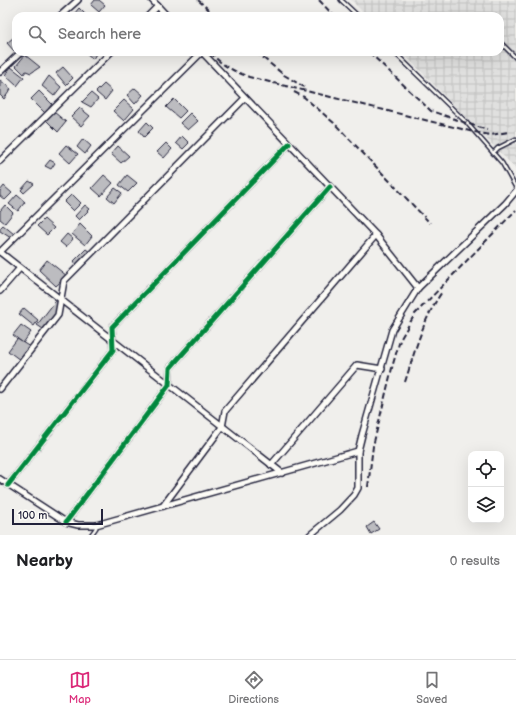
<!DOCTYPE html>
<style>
body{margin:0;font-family:"Balsamiq Sans",sans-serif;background:#f6f6f6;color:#202124}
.controls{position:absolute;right:12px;bottom:12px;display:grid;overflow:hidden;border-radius:8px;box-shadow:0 4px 16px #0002}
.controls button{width:36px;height:36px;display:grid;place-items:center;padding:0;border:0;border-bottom:1px solid #e0e0e0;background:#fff;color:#202124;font:20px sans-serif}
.scale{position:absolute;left:12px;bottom:10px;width:91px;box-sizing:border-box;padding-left:4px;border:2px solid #22223b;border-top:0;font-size:11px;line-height:14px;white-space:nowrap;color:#22223b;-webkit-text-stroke:3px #fdfcf7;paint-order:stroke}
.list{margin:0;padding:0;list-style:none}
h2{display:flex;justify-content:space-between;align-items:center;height:52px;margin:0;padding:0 16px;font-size:17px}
h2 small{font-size:13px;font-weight:400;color:#757577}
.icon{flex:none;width:22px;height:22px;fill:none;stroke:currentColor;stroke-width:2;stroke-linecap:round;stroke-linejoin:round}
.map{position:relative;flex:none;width:516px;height:535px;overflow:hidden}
.search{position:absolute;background:#fff;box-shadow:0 4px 16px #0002;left:12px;right:12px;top:12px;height:44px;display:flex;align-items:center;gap:10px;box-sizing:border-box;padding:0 14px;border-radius:12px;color:#757577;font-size:15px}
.sheet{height:124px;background:#fff}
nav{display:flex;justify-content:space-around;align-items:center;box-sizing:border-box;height:56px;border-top:1px solid #e0e0e0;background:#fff;font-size:11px;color:#757577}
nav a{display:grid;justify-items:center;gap:2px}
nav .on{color:#db2777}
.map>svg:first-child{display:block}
</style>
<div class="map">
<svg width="516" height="535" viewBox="0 0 516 535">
<defs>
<pattern id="industrial-grid" width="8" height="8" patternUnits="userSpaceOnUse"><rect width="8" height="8" fill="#e0e0df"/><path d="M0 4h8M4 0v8" fill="none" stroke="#c0c0c0"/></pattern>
</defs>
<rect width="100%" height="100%" fill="#f0efec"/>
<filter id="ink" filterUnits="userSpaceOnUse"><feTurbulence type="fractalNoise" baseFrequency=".025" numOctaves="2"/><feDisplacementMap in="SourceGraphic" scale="8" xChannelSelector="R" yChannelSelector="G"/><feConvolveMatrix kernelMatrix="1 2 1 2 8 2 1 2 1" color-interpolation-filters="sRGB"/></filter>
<g filter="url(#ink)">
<polygon fill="url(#industrial-grid)" points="351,0 516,0 516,169 402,52 500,52 500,16 367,16"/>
<g fill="#bcbcc0" stroke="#22223b">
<polygon points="95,0 99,0 105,5 99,12 91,5"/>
<polygon points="79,8 85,14 82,16 77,16 74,14"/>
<polygon points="14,37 16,40 16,49 14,51 7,43"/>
<polygon points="85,52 97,52 93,59"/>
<polygon points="25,55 40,67 31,73 26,71 24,74 16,66"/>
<polygon points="11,67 24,77 17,86 5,75"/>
<polygon points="63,67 73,78 66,85 56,73"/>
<polygon points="49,76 61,87 54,96 42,86"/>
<polygon points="0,80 11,89 4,99 0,95"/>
<polygon points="104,84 112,91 105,100 96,92"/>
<polygon points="135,88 143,95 135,104 127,95"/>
<polygon points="39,91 52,104 45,113 31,99"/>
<polygon points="91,93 98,99 91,107 82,102"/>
<polygon points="174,99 186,111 179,118 166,107"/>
<polygon points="124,100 134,109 124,121 113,111"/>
<polygon points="80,108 90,116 81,126 71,117"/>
<polygon points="54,112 66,122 58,132 46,120"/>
<polygon points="190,113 198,121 188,130 180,123"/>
<polygon points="147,122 153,128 144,137 139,131"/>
<polygon points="182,136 189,143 183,149 176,143"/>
<polygon points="83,139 91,146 85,154 77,147"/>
<polygon points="166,143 172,149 164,158 157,152"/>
<polygon points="66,145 78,154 70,163 59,153"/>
<polygon points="118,146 129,156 121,163 111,154"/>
<polygon points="50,160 55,163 51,169 45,166"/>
<polygon points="104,175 113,183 101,196 92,188"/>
<polygon points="127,175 137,183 128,192 119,185"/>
<polygon points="29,181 34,184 24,193 21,190"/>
<polygon points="4,186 12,193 5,200 0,196 0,191"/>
<polygon points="115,188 122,193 114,203 107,197"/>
<polygon points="72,194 81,203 73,211 64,202"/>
<polygon points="17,195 25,202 18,211 9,204"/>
<polygon points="5,205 13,213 5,223 0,219 0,211"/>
<polygon points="85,205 90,209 79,220 75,216"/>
<polygon points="44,219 54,228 47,235 37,226"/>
<polygon points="80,224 92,236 85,245 72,234"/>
<polygon points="3,225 14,234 11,238 0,231 0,228"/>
<polygon points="67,234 73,239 66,247 60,242"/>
<polygon points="86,249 90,252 77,265 73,262"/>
<polygon points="47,260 67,276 56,286 39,270"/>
<polygon points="57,299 59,302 57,313 43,329 37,325"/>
<polygon points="24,308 38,320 34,326 19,314"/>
<polygon points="21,325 31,332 23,343 13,335"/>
<polygon points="17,339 30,347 20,360 8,351"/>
<polygon points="374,522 379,529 371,534 367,527"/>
</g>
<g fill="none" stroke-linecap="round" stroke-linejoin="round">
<g stroke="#22223b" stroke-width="5.5">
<g id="service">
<polyline points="341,0 358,16"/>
<polyline points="500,42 516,58"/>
<polyline points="394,52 466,122 502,163 516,188"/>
<polyline points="493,153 498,148 516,139"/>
<polyline points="91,535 96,528 96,525"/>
</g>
</g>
<g stroke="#22223b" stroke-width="8">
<g id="minor">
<polyline points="152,0 167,16"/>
<polyline points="60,16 78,0"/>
<polyline points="148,16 158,6"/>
<polyline points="202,52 376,235 418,288"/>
<polyline points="0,72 21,52"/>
<polyline points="0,161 111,52"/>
<polyline points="0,252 282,473"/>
<polyline points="0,252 202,52"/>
<polyline points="0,291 20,268"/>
<polyline points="0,389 58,315 64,281 245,98"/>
<polyline points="271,465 357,365 382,369"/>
<polyline points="0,479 66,522 78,525 96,525 358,451"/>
<polyline points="8,485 113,350 112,327 289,144"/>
<polyline points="163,506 222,427 225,411 376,235"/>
<polyline points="66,522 169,385 170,368 330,187"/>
<polyline points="310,535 340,510 354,495 358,488 358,451 362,435 392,330 418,288 505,204 516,191"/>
</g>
</g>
<use href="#service" stroke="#fdfcf7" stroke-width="2.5"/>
<use href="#minor" stroke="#fdfcf7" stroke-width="5"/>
<g stroke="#22223b" stroke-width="2" stroke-dasharray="6 3" stroke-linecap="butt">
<polyline points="198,0 216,16"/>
<polyline points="319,0 334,16"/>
<path d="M210,52c11,13 23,19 39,25l225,55 17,3 18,-3"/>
<polyline points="256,52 284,75 304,87"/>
<polyline points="369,52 431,111 487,130"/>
<polyline points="294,92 304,97 334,123 430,223"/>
<path d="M405,382c10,-31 18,-63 37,-90"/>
<polyline points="368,487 373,446 393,364 400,340 415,314 516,210"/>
</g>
<g stroke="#fdfcf7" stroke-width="8">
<g id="cycleway">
<polyline points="8,485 113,350 112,327 289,144"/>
<polyline points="66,522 169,385 170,368 330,187"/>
</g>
</g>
<use href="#cycleway" stroke="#00873e" stroke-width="5"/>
</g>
</g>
</svg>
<div class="controls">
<button><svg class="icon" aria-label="locate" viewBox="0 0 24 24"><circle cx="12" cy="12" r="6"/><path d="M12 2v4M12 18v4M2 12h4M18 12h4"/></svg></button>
<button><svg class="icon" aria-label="layers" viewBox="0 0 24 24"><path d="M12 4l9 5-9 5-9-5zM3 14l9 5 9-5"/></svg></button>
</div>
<div class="scale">100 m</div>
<div class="search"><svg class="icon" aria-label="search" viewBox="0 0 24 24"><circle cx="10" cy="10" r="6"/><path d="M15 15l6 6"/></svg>Search here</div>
</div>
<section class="sheet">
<h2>Nearby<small>0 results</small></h2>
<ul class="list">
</ul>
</section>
<nav>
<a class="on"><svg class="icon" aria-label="map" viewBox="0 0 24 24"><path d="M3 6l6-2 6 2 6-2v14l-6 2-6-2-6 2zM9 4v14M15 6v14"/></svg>Map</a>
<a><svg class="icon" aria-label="directions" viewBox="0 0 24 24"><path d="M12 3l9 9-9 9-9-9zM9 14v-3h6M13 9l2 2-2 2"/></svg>Directions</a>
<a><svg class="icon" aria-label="saved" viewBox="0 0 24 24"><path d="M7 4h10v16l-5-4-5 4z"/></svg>Saved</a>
</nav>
